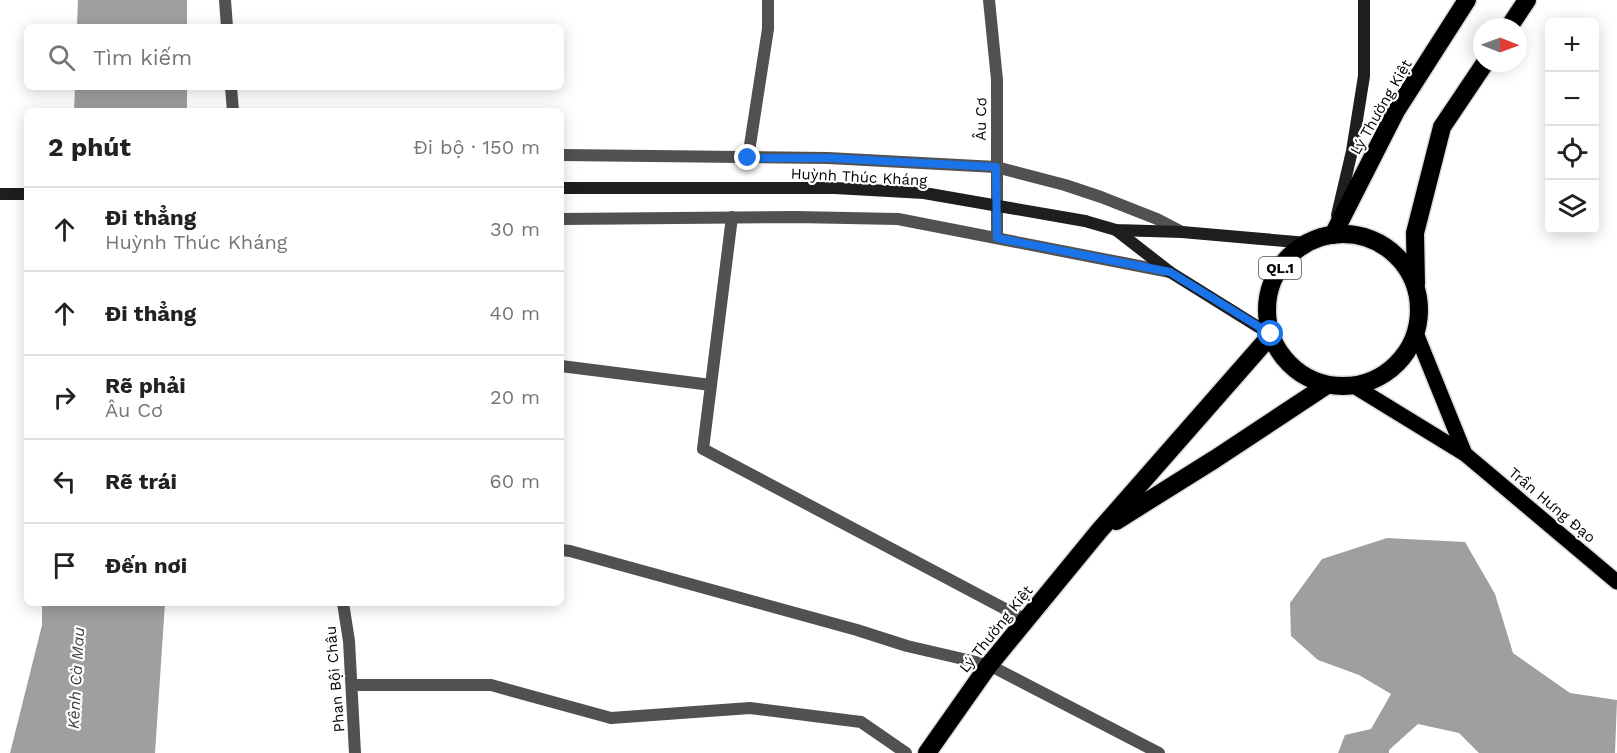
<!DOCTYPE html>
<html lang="vi">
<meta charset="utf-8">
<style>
body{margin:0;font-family:"Work Sans",sans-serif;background:#f2f2f2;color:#222}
.controls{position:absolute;right:18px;top:18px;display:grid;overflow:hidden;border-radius:9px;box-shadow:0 3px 15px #0003}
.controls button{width:54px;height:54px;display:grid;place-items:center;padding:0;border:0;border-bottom:2px solid #e0e0e0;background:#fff;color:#222;font:30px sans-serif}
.compass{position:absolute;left:1473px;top:18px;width:54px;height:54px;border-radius:50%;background:#fff;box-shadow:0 3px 15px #0003;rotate:91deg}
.stop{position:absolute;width:18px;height:18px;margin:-14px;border:4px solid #1a73e8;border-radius:50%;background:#fff}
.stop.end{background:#1a73e8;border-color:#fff;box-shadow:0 2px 6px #0008}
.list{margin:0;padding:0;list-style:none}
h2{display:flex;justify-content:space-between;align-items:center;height:78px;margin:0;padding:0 24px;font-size:26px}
h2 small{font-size:20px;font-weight:400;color:#767676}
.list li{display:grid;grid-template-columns:39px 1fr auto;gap:18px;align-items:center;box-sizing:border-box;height:84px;padding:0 24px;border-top:2px solid #e0e0e0}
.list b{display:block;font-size:22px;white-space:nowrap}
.list p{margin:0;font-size:20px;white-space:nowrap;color:#767676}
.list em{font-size:20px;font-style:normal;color:#767676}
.icon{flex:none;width:33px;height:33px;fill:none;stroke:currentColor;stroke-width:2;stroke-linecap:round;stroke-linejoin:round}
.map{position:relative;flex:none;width:1617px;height:753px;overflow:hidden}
.search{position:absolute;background:#fff;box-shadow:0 3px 15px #0003;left:24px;top:24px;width:540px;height:66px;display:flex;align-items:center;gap:15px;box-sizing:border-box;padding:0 21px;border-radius:9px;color:#767676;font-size:22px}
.panel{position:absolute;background:#fff;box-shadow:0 3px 15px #0003;left:24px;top:108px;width:540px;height:498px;border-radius:9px}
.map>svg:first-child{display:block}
</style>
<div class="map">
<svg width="1617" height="753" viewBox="0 0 1617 753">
<rect width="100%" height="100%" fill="#fff"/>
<g fill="#9f9f9f">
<polygon points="78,0 187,0 187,27 77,27"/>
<polygon points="75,87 187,87 187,111 74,111"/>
<polygon points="1387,538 1465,542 1495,594 1513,653 1570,693 1617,700 1615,753 1479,753 1459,733 1418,724 1389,750 1389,753 1338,753 1345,735 1371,729 1391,694 1359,675 1318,660 1291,636 1290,603 1322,559"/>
<polygon points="42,603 165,603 155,753 10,753 42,625"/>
</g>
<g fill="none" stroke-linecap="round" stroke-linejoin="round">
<g stroke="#dbdbdb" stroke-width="18">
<g id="primary">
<polyline points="1416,333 1465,454"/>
<polyline points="1354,386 1465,454 1617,582"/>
</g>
</g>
<g stroke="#dbdbdb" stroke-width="21">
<g id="highway">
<polyline points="1509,27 1527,0"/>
<circle cx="1343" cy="310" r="76"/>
<polyline points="1333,235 1396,111 1467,0"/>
<polyline points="1416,284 1415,233 1442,127 1485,63"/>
<polyline points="1116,521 1215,459 1327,385"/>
<polyline points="927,753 989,665 1099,531 1271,335"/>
</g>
</g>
<g stroke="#515151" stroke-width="12">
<polyline points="732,217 703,449 1026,620"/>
<polyline points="561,366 711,385"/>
<polyline points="352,685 491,685 611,718 750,708 861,722 906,753"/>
</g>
<g stroke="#515151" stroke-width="12">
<polyline points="225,0 227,27"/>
<polyline points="989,0 997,80 997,238"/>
<polyline points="231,87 233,111"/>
<polyline points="561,155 828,158 996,167 1065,185 1101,197 1157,219 1182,232"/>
<polyline points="748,158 768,29 768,0"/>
<polyline points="561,219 796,217 898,219 1170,272"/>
<polyline points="561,550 570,551 857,630 907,646 989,665 1159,753"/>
<polyline points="343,603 349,641 355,753"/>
</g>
<g stroke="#1e1e1e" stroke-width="12">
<polyline points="0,194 27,194"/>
<polyline points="1337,215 1352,151 1364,76 1364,0"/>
<polyline points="1085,221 1116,230 1182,232 1308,243"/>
<polyline points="1116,230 1170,272 1271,335"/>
</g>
<use href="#primary" stroke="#000" stroke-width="15"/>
<use href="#highway" stroke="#000" stroke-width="18"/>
<polyline stroke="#1e1e1e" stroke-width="12" points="561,188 835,188 924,193 1085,221"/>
</g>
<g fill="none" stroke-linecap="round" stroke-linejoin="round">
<polyline stroke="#1a73e8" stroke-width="8" points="748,158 828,158 996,167 997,238 1170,272 1271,334"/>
</g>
<g text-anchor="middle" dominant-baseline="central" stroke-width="4.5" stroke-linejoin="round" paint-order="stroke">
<rect fill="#fff" stroke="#4c4c4c" stroke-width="1.5" x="1259" y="257" width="42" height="22" rx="4.5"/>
<g font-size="14" font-weight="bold" fill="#000">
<text x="1280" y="268">QL.1</text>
</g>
<g font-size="15" fill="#000" stroke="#fff">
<text transform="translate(1381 107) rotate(-60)">Lý Thường Kiệt</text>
<text transform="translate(981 119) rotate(-89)">Âu Cơ</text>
<text transform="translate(859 177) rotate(3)">Huỳnh Thúc Kháng</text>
<text transform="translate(1552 505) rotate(40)">Trần Hưng Đạo</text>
<text transform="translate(996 629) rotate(-51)">Lý Thường Kiệt</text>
<text transform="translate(335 679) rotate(-95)">Phan Bội Châu</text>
</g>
<g font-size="16" font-style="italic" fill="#404040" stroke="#fff">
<text transform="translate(76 678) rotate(-87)">Kênh Cà Mau</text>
</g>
</g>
</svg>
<div class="controls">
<button>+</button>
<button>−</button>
<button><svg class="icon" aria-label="locate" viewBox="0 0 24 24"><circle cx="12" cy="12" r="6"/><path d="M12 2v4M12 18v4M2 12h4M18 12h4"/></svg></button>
<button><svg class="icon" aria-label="layers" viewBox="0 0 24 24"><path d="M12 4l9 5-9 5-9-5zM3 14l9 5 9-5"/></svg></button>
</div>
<svg class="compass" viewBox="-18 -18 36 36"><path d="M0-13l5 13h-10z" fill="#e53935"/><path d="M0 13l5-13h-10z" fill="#767676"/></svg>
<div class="stop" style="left:1271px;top:334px"></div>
<div class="stop end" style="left:748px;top:158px"></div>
<div class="search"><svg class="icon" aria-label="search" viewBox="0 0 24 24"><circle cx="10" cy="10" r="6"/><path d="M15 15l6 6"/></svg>Tìm kiếm</div>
<section class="panel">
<h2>2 phút<small>Đi bộ · 150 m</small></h2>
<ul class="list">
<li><svg class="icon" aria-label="ahead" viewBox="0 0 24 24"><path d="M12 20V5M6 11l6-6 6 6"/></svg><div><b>Đi thẳng</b><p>Huỳnh Thúc Kháng</p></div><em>30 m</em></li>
<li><svg class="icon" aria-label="ahead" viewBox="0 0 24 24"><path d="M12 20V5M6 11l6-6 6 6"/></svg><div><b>Đi thẳng</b></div><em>40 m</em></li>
<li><svg class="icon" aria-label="right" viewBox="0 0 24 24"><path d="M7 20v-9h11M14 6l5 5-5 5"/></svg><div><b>Rẽ phải</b><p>Âu Cơ</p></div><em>20 m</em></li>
<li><svg class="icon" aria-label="left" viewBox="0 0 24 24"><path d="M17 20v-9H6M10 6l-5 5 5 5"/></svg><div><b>Rẽ trái</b></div><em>60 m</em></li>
<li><svg class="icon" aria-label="arrive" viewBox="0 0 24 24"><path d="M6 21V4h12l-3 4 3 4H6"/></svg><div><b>Đến nơi</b></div></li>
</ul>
</section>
</div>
